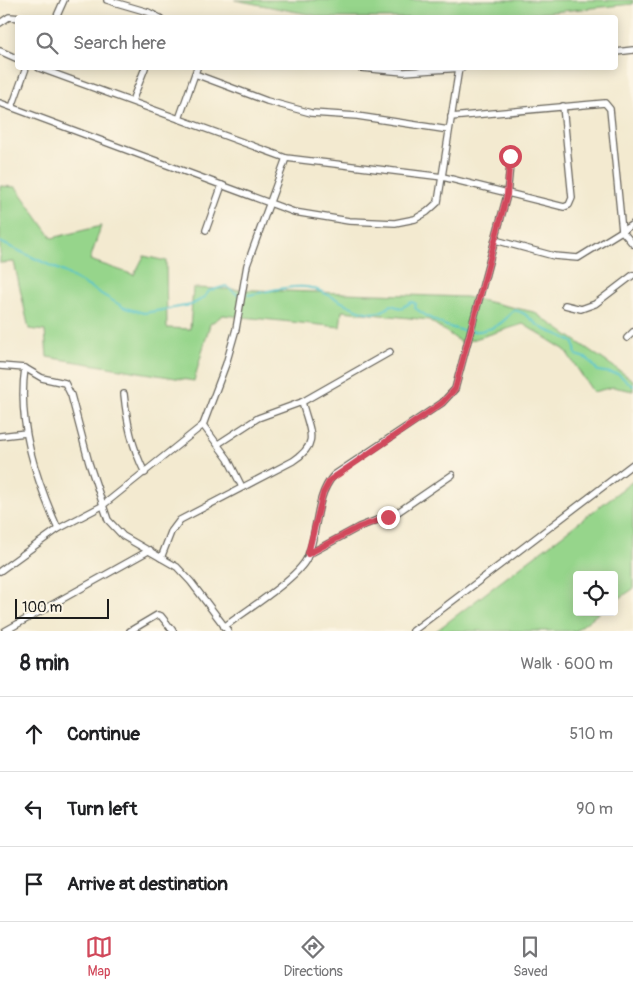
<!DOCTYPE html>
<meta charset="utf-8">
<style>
body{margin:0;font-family:Pangolin,sans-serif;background:#f6f6f6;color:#202124}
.controls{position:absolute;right:15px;bottom:15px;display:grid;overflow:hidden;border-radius:5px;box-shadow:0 2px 12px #0003}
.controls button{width:45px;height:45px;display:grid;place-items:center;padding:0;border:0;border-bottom:1px solid #e0e0e0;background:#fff;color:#202124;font:25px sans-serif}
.scale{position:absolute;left:15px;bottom:12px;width:94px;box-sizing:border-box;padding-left:5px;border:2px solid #1c1c1c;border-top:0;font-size:14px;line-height:18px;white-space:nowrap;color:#1c1c1c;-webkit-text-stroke:4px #fcf5e5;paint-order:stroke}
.stop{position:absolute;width:15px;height:15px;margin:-11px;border:4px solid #d1495b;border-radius:50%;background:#fff}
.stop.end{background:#d1495b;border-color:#fff;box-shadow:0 1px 5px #0008}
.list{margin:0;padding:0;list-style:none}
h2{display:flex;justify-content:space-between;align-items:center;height:65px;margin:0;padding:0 20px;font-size:21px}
h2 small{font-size:16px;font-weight:400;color:#757577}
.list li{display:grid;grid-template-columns:32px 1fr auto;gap:15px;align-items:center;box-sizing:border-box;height:75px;padding:0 20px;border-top:1px solid #e0e0e0}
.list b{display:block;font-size:19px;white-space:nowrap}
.list em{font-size:16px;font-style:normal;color:#757577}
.icon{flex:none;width:28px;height:28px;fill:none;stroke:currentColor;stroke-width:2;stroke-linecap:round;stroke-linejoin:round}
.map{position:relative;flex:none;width:633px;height:631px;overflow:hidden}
.search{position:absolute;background:#fff;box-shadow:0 2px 12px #0003;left:15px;right:15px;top:15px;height:55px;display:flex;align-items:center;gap:12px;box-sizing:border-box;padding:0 18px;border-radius:5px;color:#757577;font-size:19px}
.sheet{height:290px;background:#fff}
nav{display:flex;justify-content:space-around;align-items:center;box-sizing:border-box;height:70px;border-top:1px solid #e0e0e0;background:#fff;font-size:14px;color:#757577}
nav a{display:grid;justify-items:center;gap:2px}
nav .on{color:#d1495b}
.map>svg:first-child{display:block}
</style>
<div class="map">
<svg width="633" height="631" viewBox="0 0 633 631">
<rect width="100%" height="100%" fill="#fcf5e5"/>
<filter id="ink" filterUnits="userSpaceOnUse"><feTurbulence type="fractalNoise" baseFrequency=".02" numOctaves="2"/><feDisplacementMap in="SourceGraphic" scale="10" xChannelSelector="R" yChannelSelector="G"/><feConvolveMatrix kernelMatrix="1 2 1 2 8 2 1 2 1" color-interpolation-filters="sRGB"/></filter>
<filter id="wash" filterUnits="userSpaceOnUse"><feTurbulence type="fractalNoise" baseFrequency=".0096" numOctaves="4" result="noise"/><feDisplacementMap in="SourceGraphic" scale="20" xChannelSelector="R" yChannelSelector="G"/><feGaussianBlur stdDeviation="1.12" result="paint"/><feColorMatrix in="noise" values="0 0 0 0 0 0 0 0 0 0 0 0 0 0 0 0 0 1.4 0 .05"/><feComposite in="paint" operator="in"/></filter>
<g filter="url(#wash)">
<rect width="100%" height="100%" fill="#f3ead0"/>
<g fill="#96d58b" stroke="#597854">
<polygon points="235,0 633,0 633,4 491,18 328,18"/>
<polygon points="0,186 16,187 52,238 101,226 90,260 134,275 144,256 166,261 167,328 190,329 193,288 466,297 534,312 633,380 633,391 613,387 593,392 565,350 523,324 462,343 429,320 342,311 340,327 223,315 210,324 194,381 47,357 45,331 29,329 14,262 0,263"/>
<polygon points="633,481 633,589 614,602 614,575 577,575 577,612 600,612 575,631 436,631"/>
</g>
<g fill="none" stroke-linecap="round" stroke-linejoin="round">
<g stroke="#56c4cc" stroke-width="2">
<polyline points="0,242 64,272 125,308 144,313 191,305 204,298 209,291 226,286 238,295"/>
<path d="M248,295c16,-3 42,-10 58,-8 28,3 61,42 85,18l10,3 11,-6 4,2 -1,4c29,22 74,38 98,2 15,2 17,11 29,18 12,6 22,7 32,15l2,12 12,4 10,12 20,3 15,12"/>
</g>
</g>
</g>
<g filter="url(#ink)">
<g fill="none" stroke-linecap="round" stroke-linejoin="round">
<g stroke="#67645b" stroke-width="8">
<g id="street">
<polyline points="107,0 148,12 160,18"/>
<polyline points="56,18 64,0"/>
<polyline points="0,23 9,17 21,18"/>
<polyline points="0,51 18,59"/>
<polyline points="616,52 633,50"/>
<polyline points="39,68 286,158 443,177 564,207 569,205 572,198 563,106"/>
<polyline points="361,68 404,72 462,68"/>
<polyline points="195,74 267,101 311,113 357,116 449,130"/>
<polyline points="132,101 145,68"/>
<polyline points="0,103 294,212 349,221 395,223 415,219 427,212 438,202 459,68"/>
<polyline points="12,107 26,68"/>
<polyline points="451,117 605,103 610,109 622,231 633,244"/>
<polyline points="179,119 197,68"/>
<polyline points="206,230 222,185"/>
<polyline points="495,240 554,256 578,258 633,224"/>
<polyline points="565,305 581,309 595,304 633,275"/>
<polyline points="627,338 633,332"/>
<polyline points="0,366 25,368 42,378 65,383 71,395 89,463 108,520 123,536 177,567 191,582 228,631"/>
<path d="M25,368c-8,56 11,111 33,161"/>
<path d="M124,394c3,29 8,53 21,79"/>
<polyline points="203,425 228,459 242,487"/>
<polyline points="0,436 26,433"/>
<polyline points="218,444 258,418 302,402 390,352"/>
<polyline points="309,554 359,527 398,512 452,475"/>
<path d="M161,558l10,-26 9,-12 113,-59c28,-18 16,-31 9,-59"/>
<polyline points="0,571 58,529 102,506 203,425 226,364 236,329 247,265 286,158"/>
<path d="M224,627c20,-15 74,-49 83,-69 12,-26 7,-61 27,-83l108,-72 13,-14 52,-194 4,-40"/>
<polyline points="5,631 150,550"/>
<polyline points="130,631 157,615 161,616 173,631"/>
<polyline points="413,631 633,464"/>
</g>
</g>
<use href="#street" stroke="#fff" stroke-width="5.5"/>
</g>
</g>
<g fill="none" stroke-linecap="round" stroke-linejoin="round" filter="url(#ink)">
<polyline stroke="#d1495b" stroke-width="6" points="388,517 359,527 308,554 323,493 330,480 442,403 455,389 507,195 510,156"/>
</g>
</svg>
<div class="controls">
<button><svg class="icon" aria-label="locate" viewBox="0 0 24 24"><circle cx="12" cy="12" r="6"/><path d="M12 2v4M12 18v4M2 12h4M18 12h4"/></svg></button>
</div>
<div class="scale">100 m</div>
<div class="stop" style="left:510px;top:156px"></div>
<div class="stop end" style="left:388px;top:517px"></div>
<div class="search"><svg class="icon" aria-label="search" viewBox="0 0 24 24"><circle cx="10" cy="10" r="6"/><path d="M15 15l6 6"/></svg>Search here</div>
</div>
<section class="sheet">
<h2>8 min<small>Walk · 600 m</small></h2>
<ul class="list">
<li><svg class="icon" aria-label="ahead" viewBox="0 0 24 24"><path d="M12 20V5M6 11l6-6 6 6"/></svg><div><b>Continue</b></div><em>510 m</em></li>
<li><svg class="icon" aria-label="left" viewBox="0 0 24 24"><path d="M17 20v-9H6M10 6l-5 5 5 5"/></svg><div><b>Turn left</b></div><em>90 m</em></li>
<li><svg class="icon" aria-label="arrive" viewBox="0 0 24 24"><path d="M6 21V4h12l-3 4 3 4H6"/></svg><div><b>Arrive at destination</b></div></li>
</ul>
</section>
<nav>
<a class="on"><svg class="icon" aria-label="map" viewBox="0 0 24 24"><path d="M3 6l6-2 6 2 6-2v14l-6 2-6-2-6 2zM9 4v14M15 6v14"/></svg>Map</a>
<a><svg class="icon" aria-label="directions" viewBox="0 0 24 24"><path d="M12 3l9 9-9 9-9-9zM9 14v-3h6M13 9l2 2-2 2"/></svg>Directions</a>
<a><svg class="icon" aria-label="saved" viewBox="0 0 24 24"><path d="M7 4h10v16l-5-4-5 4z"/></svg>Saved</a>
</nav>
